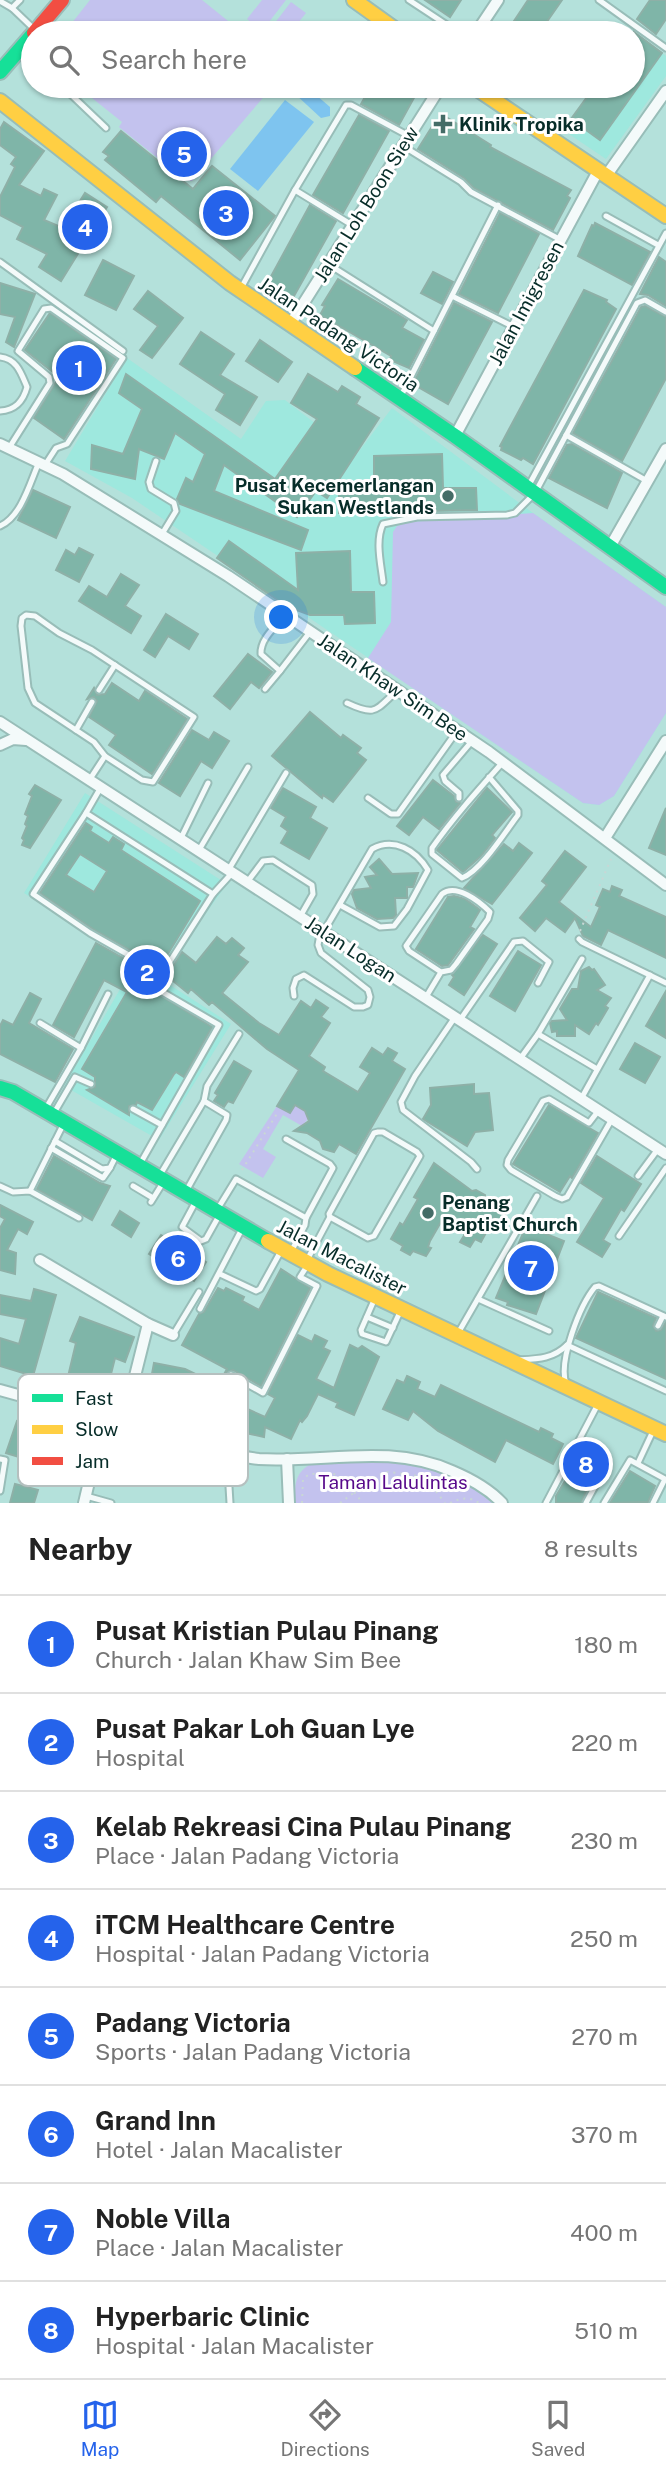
<!DOCTYPE html>
<meta charset="utf-8">
<style>
body{margin:0;font-family:"Public Sans",sans-serif;background:#f2f2f2;color:#222}
.you{position:absolute;left:282px;top:618px;width:24px;height:24px;margin:-18px;border:5px solid #fff;border-radius:50%;background:#1a73e8;box-shadow:0 0 0 10px #1a73e833}
.badge{display:grid;place-items:center;width:46px;height:46px;border-radius:50%;background:#2563eb;color:#fff;font-size:23px;font-weight:700}
.pin{position:absolute;translate:-50% -50%;border:4px solid #fff;box-shadow:0 2px 7px #0006}
.list{margin:0;padding:0;list-style:none}
h2{display:flex;justify-content:space-between;align-items:center;height:91px;margin:0;padding:0 28px;font-size:30px}
h2 small{font-size:23px;font-weight:400;color:#767676}
.list li{display:grid;grid-template-columns:46px 1fr auto;gap:21px;align-items:center;box-sizing:border-box;height:98px;padding:0 28px;border-top:2px solid #e0e0e0}
.list b{display:block;font-size:26px;white-space:nowrap}
.list p{margin:0;font-size:23px;white-space:nowrap;color:#767676}
.list em{font-size:23px;font-style:normal;color:#767676}
.icon{flex:none;width:38px;height:38px;fill:none;stroke:currentColor;stroke-width:2;stroke-linecap:round;stroke-linejoin:round}
.map{position:relative;flex:none;width:666px;height:1503px;overflow:hidden}
.search{position:absolute;background:#fff;box-shadow:0 2px 5px #0004;left:21px;right:21px;top:21px;height:77px;display:flex;align-items:center;gap:18px;box-sizing:border-box;padding:0 24px;border-radius:38px;color:#767676;font-size:26px}
.sheet{height:875px;background:#fff}
nav{display:flex;justify-content:space-around;align-items:center;box-sizing:border-box;height:98px;border-top:2px solid #e0e0e0;background:#fff;font-size:19px;color:#767676}
nav a{display:grid;justify-items:center;gap:4px}
nav .on{color:#2563eb}
.map>svg:first-child{display:block}
</style>
<div class="map">
<svg width="666" height="1503" viewBox="0 0 666 1503">
<rect width="100%" height="100%" fill="#b4e1db"/>
<g fill="#9ee8de">
<polygon points="633,33 666,56 666,76 606,159 563,130 595,86 633,86"/>
<polygon points="127,358 241,439 266,401 285,400 356,455 392,408 533,513 666,607 666,713 614,796 599,805 583,803 132,498 65,461"/>
<polygon points="85,793 227,884 159,978 231,1024 159,1140 64,1086 134,965 24,893"/>
</g>
<g fill="#c3c2ee">
<polygon points="90,0 202,0 243,33 64,33"/>
<polygon points="262,0 286,0 262,31 247,19"/>
<polygon points="291,2 306,13 290,33 267,33"/>
<polygon points="77,86 273,86 192,181 185,180 119,127 122,122"/>
<polygon points="533,513 666,607 666,713 614,796 599,805 583,803 368,658 391,622 393,532 397,526 409,522"/>
<polygon points="295,1105 308,1113 308,1119 302,1126 283,1115 263,1149 276,1157 263,1178 239,1164 277,1106 289,1112"/>
<path d="M372,1460c42,2 88,14 120,43h-197c0,-17 -1,-30 16,-39z"/>
</g>
<g fill="#7ec4ef">
<polygon points="298,86 309,89 330,107 330,116 321,118 294,93 294,89"/>
<polygon points="285,100 314,122 258,191 230,169"/>
</g>
<g fill="#7fb5a8" stroke="#8eb0a7" stroke-width="2" fill-rule="evenodd">
<polygon points="425,0 461,0 450,17"/>
<polygon points="528,0 562,0 539,33 506,33"/>
<polygon points="650,0 666,0 666,19 656,34 637,19"/>
<polygon points="634,32 662,53 600,140 571,119 595,86 633,86"/>
<polygon points="371,86 396,86 415,96 399,125 361,104"/>
<polygon points="359,115 389,131 343,213 313,195"/>
<polygon points="443,115 491,145 490,147 571,190 567,196 570,198 553,230 474,188 464,178 418,149 435,122 438,124"/>
<polygon points="4,122 44,151 19,185 41,196 44,189 57,195 44,220 63,228 85,193 107,207 61,281 39,267 47,254 17,239 23,227 0,215 0,197 15,167 11,164 16,157 0,145 0,129"/>
<polygon points="121,131 193,189 212,166 275,216 240,260 161,196 156,202 105,160 109,156 103,152"/>
<polygon points="310,205 336,221 289,305 263,291"/>
<polygon points="500,213 539,234 498,313 459,294"/>
<polygon points="595,223 650,252 632,285 578,256 592,225 594,226"/>
<polygon points="659,257 666,262 666,306 648,295 640,294"/>
<polygon points="103,260 134,276 116,310 85,295"/>
<polygon points="433,272 453,282 442,304 421,293"/>
<polygon points="338,279 407,320 402,328 424,340 409,368 390,360 391,356 320,315 325,306 322,305"/>
<polygon points="0,283 35,294 14,347 6,342 15,317 0,314"/>
<polygon points="584,290 607,300 606,302 616,309 533,464 523,458 521,460 501,450 502,447 500,446"/>
<polygon points="148,291 183,318 152,358 140,350 158,326 134,309"/>
<polygon points="454,303 492,322 448,404 413,384"/>
<polygon points="645,306 666,317 666,378 622,461 573,433 641,307"/>
<polygon points="50,313 116,359 64,439 34,418 59,377 25,350"/>
<polygon points="201,332 234,354 220,375 257,397 240,425 216,410 225,394 180,364"/>
<polygon points="260,340 292,362 278,382 246,361"/>
<polygon points="126,374 275,479 317,419 291,403 308,374 338,392 342,386 360,397 356,404 379,418 327,498 316,491 297,517 224,465 214,491 308,530 301,550 180,504 177,499 186,478 193,482 205,454 175,433 164,459 139,449 135,479 91,469 92,445 123,454 142,409 119,393"/>
<polygon points="572,444 622,473 607,508 549,478 567,445"/>
<polygon points="442,454 443,488 476,488 477,510 339,513 339,490 374,490 374,456"/>
<polygon points="33,490 70,507 56,538 18,520"/>
<polygon points="229,541 298,590 296,553 350,551 351,592 374,592 375,623 345,624 344,615 310,615 286,606 217,558"/>
<polygon points="79,548 93,555 79,582 56,570 66,550 75,555"/>
<polygon points="121,574 139,585 125,606 141,616 131,633 79,601 89,586 107,597"/>
<polygon points="166,614 198,634 189,649 168,636 155,657 144,650"/>
<polygon points="248,654 272,672 259,688 251,682 230,709 214,696"/>
<polygon points="112,683 139,701 145,691 187,719 152,774 109,745 116,735 89,717 97,701 94,697 87,699 94,688 97,695 105,694"/>
<polygon points="310,712 341,738 343,735 361,748 357,753 366,760 333,802 323,795 322,798 272,756"/>
<polygon points="192,730 209,740 214,732 229,741 212,768 201,761 180,796 159,783"/>
<polygon points="433,780 454,796 456,802 460,803 439,829 423,817 409,835 397,826"/>
<polygon points="35,785 61,800 30,848 22,845 24,840 22,838 27,826 25,824 28,816 25,814 32,796 29,794"/>
<polygon points="283,788 316,807 310,818 327,828 309,859 281,843 288,831 281,826 286,817 271,808"/>
<polygon points="487,788 512,812 492,835 495,838 481,856 463,872 437,850"/>
<polygon points="666,808 666,855 649,848"/>
<path d="M86,823l6,4 -2,4 19,12 4,-6 11,7 -3,6 79,51 -40,66 -67,-38 -53,-36zM80,854l27,17 -13,21 -28,-17z"/>
<polygon points="519,843 532,853 492,904 464,888 504,844 513,851"/>
<polygon points="565,851 586,867 559,902 591,927 600,907 596,905 603,889 610,892 612,886 622,890 619,896 666,917 666,958 608,930 601,945 583,936 575,918 565,932 546,918 535,931 520,918 547,885 542,881"/>
<polygon points="379,859 392,874 418,873 413,887 407,887 407,898 395,898 396,915 393,918 377,919 357,908 352,894 354,890 371,888 365,877 377,875 370,867"/>
<polygon points="454,896 465,899 480,910 470,927 474,929 448,965 442,966 416,949 448,897"/>
<polygon points="483,935 497,944 464,995 449,985 454,977 452,975"/>
<polygon points="217,937 226,944 232,938 244,948 238,955 248,962 222,993 259,1023 279,1035 301,1001 311,1008 316,1000 328,1008 321,1017 330,1023 309,1056 325,1067 323,1071 358,1092 370,1073 360,1067 372,1048 383,1055 388,1048 397,1053 392,1061 405,1069 356,1154 339,1144 334,1152 323,1149 320,1141 307,1133 294,1131 309,1121 305,1111 295,1105 290,1113 277,1106 299,1070 267,1049 212,1002 209,1005 191,989 188,993 167,976 182,952 196,963"/>
<polygon points="96,943 128,961 122,972 212,1027 184,1077 176,1072 174,1074 152,1110 137,1102 136,1105 129,1106 129,1115 87,1090 95,1087 95,1077 82,1069 127,992 104,980 74,1037 53,1025"/>
<polygon points="518,951 541,965 515,1011 490,996"/>
<polygon points="589,967 592,970 594,969 605,985 597,990 611,998 605,1006 608,1008 598,1025 596,1023 589,1034 575,1025 575,1036 557,1036 557,1031 552,1032 550,1023 552,1021 567,1020 560,1009 572,989 578,989 581,971"/>
<polygon points="666,991 666,1038 646,1026"/>
<polygon points="30,993 41,999 29,1023 73,1049 55,1082 0,1054 0,1026 3,1020 13,1025"/>
<polygon points="635,1043 660,1057 645,1083 620,1069"/>
<polygon points="234,1061 251,1071 233,1103 228,1101 224,1107 214,1101 218,1095 215,1093"/>
<polygon points="474,1084 474,1094 489,1093 493,1130 475,1132 467,1146 423,1119 431,1105 430,1088"/>
<polygon points="549,1105 598,1133 572,1178 570,1176 560,1192 513,1164"/>
<polygon points="54,1156 100,1183 110,1186 92,1220 37,1189"/>
<polygon points="597,1156 641,1184 624,1211 621,1209 603,1240 610,1244 602,1257 577,1242 604,1198 581,1183"/>
<polygon points="434,1163 472,1191 476,1190 485,1195 485,1198 507,1210 501,1222 494,1218 481,1242 475,1239 470,1247 460,1242 465,1234 459,1231 463,1225 445,1215 430,1241 428,1247 431,1248 426,1256 413,1251 410,1255 401,1250 403,1246 391,1239 400,1223 403,1225 418,1199 414,1197"/>
<polygon points="0,1205 33,1222 27,1234 18,1229 7,1250 16,1253 15,1274 0,1270 0,1228 5,1219 0,1216"/>
<polygon points="120,1211 139,1223 131,1237 112,1225"/>
<polygon points="526,1226 564,1241 536,1314 507,1305 508,1302 496,1298"/>
<polygon points="161,1235 206,1262 194,1281 149,1254"/>
<polygon points="281,1269 310,1288 261,1386 233,1370 227,1372 227,1378 236,1384 232,1402 265,1417 275,1398 268,1394 298,1335 312,1342 315,1335 327,1341 323,1348 330,1351 316,1379 334,1388 350,1345 358,1349 362,1346 379,1357 354,1415 336,1407 338,1403 318,1394 307,1416 302,1422 300,1420 291,1439 265,1427 264,1437 227,1429 227,1431 175,1417 177,1407 147,1401 154,1363 185,1369 218,1385 227,1369 182,1345 199,1314 204,1312 218,1288 224,1291 226,1288 244,1297 242,1301 259,1310"/>
<polygon points="34,1289 56,1295 33,1376 0,1366 0,1338 19,1344 26,1319 0,1314 0,1295 31,1301"/>
<polygon points="598,1292 656,1318 653,1326 656,1331 661,1330 666,1322 666,1379 576,1338"/>
<polygon points="80,1317 134,1337 125,1362 115,1358 102,1410 75,1403 79,1388 66,1385 76,1343 70,1341"/>
<polygon points="407,1376 420,1382 417,1389 435,1397 441,1385 539,1432 541,1428 553,1434 551,1438 563,1444 553,1464 506,1440 495,1462 438,1431 413,1411 408,1420 383,1409 397,1380 404,1383"/>
<polygon points="17,1421 40,1428 29,1460 6,1453"/>
<polygon points="582,1455 587,1460 596,1464 598,1469 589,1480 589,1485 581,1503 556,1503 556,1496 575,1464 576,1456"/>
<polygon points="630,1471 655,1486 648,1502 610,1503"/>
<polygon points="15,1484 38,1490 34,1503 10,1503"/>
</g>
<g fill="none" stroke-linecap="round" stroke-linejoin="round">
<g stroke="#98bdb8" stroke-width="9">
<g id="lane">
<polyline points="409,0 450,27"/>
<polyline points="599,0 666,48"/>
<polyline points="0,1 12,8 35,30"/>
<polyline points="12,8 20,0"/>
<polyline points="22,47 33,58"/>
<polyline points="62,86 106,128"/>
<polyline points="403,146 461,182 471,192 561,240"/>
<polyline points="295,190 352,225"/>
<polyline points="606,216 658,245"/>
<polyline points="0,262 123,351"/>
<polyline points="328,264 434,331"/>
<polyline points="240,290 295,190 346,105 351,105 409,136"/>
<polyline points="452,296 514,327"/>
<path d="M0,357c17,2 21,16 27,30 -4,15 -12,23 -27,24"/>
<polyline points="400,398 498,205"/>
<polyline points="566,435 647,481"/>
<polyline points="9,448 50,383 49,377 18,351 44,309 51,308 123,358 67,444 56,448 45,465"/>
<polyline points="156,461 149,482 151,489 174,503 176,511 162,534"/>
<polyline points="529,485 666,233"/>
<path d="M0,526c21,-9 30,-43 39,-64"/>
<path d="M383,582c-2,-18 -8,-41 0,-58l34,-7 90,-2 8,-2 20,-20 102,-190 8,-3 21,12"/>
<polygon points="26,615 35,616 59,633 92,650 194,717 153,782 142,780 105,756 94,742 35,703 28,688 21,626 22,618"/>
<polyline points="280,671 310,632"/>
<path d="M265,689l15,-18 -19,-17c-1,-15 15,-28 24,-39"/>
<polyline points="99,690 115,665"/>
<path d="M347,703c30,14 28,7 51,-13"/>
<polyline points="76,730 92,702"/>
<path d="M489,777l29,34v4c-13,17 -37,56 -56,63l-30,-24v-6c21,-30 46,-58 71,-86"/>
<polyline points="90,779 105,756"/>
<polyline points="101,787 86,813 213,894 233,872"/>
<polyline points="368,798 391,814 398,814 457,731"/>
<polyline points="459,798 459,793 445,781 443,775 472,741"/>
<polyline points="86,813 33,894 90,933 162,974 213,894"/>
<polyline points="181,838 208,783"/>
<polyline points="199,850 248,767"/>
<polyline points="229,869 286,773"/>
<polyline points="248,881 263,861 273,860 312,885 313,894 301,915"/>
<path d="M324,931l48,-82c22,-12 44,1 56,21l-21,39 -13,17 -14,1 -40,-22"/>
<polyline points="579,939 582,942 666,983"/>
<polyline points="294,996 293,988 296,979 304,975 354,1007 363,1007 368,1005 370,997 368,990 321,953 318,945 321,929"/>
<path d="M426,997l15,-25 10,-2 5,-6 32,-45 2,-7c-11,-11 -34,-29 -48,-18l-36,52 3,5 32,21"/>
<polyline points="455,1017 415,1076 401,1102 403,1110 471,1162 477,1169"/>
<polyline points="460,1020 514,942 523,941 549,962 538,983"/>
<polyline points="40,1023 81,1048"/>
<polyline points="538,1034 597,1069"/>
<polyline points="520,1059 538,1034 582,959"/>
<polyline points="581,1099 650,975"/>
<polyline points="46,1108 81,1048 108,994"/>
<polyline points="133,1109 162,1125"/>
<polyline points="599,1110 589,1123 549,1099 543,1101 508,1160 507,1165 511,1170 555,1196 562,1199 567,1197 612,1119"/>
<polyline points="54,1113 75,1077 91,1084"/>
<polygon points="378,1132 383,1132 417,1152 420,1156 374,1236 368,1238 330,1217 329,1214 374,1133"/>
<polyline points="286,1139 330,1164 333,1168 306,1218 305,1225 291,1252"/>
<polyline points="55,1141 102,1169 110,1168 117,1154"/>
<polyline points="51,1148 103,1178 110,1168"/>
<polyline points="140,1164 219,1025 152,986 162,974"/>
<polyline points="160,1175 204,1101 207,1086 239,1034"/>
<polyline points="638,1176 658,1149"/>
<polyline points="0,1186 13,1192 30,1191 79,1218"/>
<polyline points="133,1186 153,1198"/>
<polyline points="30,1191 64,1123"/>
<polyline points="185,1193 226,1120 227,1115 204,1101"/>
<polyline points="196,1201 182,1227 201,1241 206,1239 220,1214"/>
<polyline points="151,1202 164,1181"/>
<polyline points="217,1210 236,1179 306,1218"/>
<polyline points="619,1236 666,1168"/>
<polyline points="306,1262 330,1217"/>
<polyline points="220,1274 256,1291 260,1289 282,1249"/>
<polyline points="375,1298 361,1330 362,1334 386,1342 400,1312"/>
<polyline points="478,1299 549,1331"/>
<polyline points="200,1309 243,1227"/>
<polyline points="367,1317 393,1328"/>
<polyline points="658,1326 663,1316"/>
<polyline points="173,1335 199,1292"/>
<polyline points="457,1335 537,1196"/>
<polyline points="567,1345 666,1391"/>
<path d="M518,1360c19,-1 35,-1 49,-15"/>
<polyline points="231,1375 263,1393 317,1286 300,1277 307,1266"/>
<path d="M566,1384c-8,-23 14,-79 29,-97l4,-1 67,31"/>
<polyline points="579,1442 607,1457 608,1462 586,1503"/>
<polyline points="227,1454 230,1503"/>
<polyline points="0,1459 5,1460 0,1491"/>
<polyline points="638,1463 653,1431"/>
<polyline points="86,1496 111,1503"/>
<polyline points="546,1503 598,1404"/>
<polyline points="604,1503 630,1460 665,1479 653,1503"/>
</g>
</g>
<g stroke="#98bdb8" stroke-width="14">
<g id="street">
<polyline points="476,33 498,0"/>
<polyline points="606,176 666,91"/>
<polyline points="291,323 441,86"/>
<polyline points="455,436 598,171"/>
<polyline points="0,444 63,474 228,576 489,752 666,885"/>
<polyline points="610,547 666,449"/>
<polyline points="0,722 666,1154"/>
<polyline points="0,745 13,739 26,740"/>
<polyline points="605,838 666,741"/>
<polyline points="40,1260 148,1324 173,1335"/>
<path d="M0,1390l227,63c11,2 21,5 32,6 67,4 129,-16 193,12 19,8 36,17 50,32"/>
<polyline points="123,1424 148,1324"/>
<polyline points="287,1459 289,1503"/>
<polyline points="84,1503 104,1419"/>
</g>
</g>
<g stroke="#98bdb8" stroke-width="18">
<g id="fast">
<polyline points="0,72 33,34"/>
<polyline points="355,368 455,436 666,587"/>
<polyline points="0,1088 13,1092 268,1241"/>
</g>
</g>
<g stroke="#98bdb8" stroke-width="18">
<g id="slow">
<polyline points="354,0 400,33"/>
<polyline points="473,86 666,216"/>
<polyline points="0,101 230,283 355,368"/>
<polyline points="268,1241 328,1274 666,1434"/>
</g>
</g>
<g stroke="#98bdb8" stroke-width="18">
<polyline id="jam" points="34,33 62,0"/>
</g>
<g stroke="#c8d7d5" stroke-width="2" stroke-dasharray="2 5" stroke-linecap="butt">
<polyline points="580,931 611,859"/>
<polyline points="242,1170 278,1112"/>
<path d="M302,1503l1,-24c5,-5 9,-5 16,-6 22,-4 31,15 44,30"/>
<polyline points="340,1503 378,1475 388,1472 414,1475 428,1481 445,1503"/>
<path d="M450,1503c11,-5 19,-7 29,0"/>
</g>
<use href="#lane" stroke="#f4fafa" stroke-width="5"/>
<use href="#street" stroke="#f4fafa" stroke-width="10"/>
<use href="#fast" stroke="#16e098" stroke-width="14"/>
<use href="#slow" stroke="#ffcf43" stroke-width="14"/>
<use href="#jam" stroke="#f24e42" stroke-width="14"/>
</g>
<g fill="#446c67" stroke="#fff" stroke-width="2.5">
<path d="M439.5 113.5h7v7h7v7h-7v7h-7v-7h-7v-7h7z"/>
<circle cx="448" cy="496" r="7"/>
<circle cx="428" cy="1213" r="7"/>
</g>
<g text-anchor="middle" dominant-baseline="central" stroke-width="6" stroke-linejoin="round" paint-order="stroke">
<g font-size="19" font-weight="bold" fill="#072d29" stroke="#fff" text-anchor="start">
<text x="459" y="124">Klinik Tropika</text>
<text x="434" y="485" text-anchor="end">Pusat Kecemerlangan<tspan x="434" dy="22">Sukan Westlands</tspan></text>
<text x="442" y="1202">Penang<tspan x="442" dy="22">Baptist Church</tspan></text>
</g>
<g font-size="19" fill="#072d29" stroke="#fff">
<text transform="translate(366 204) rotate(-58)">Jalan Loh Boon Siew</text>
<text transform="translate(526 303) rotate(-62)">Jalan Imigresen</text>
<text transform="translate(339 334) rotate(34)">Jalan Padang Victoria</text>
<text transform="translate(393 687) rotate(34)">Jalan Khaw Sim Bee</text>
<text transform="translate(351 949) rotate(33)">Jalan Logan</text>
<text transform="translate(342 1257) rotate(27)">Jalan Macalister</text>
</g>
<g font-size="19" fill="#57098a" stroke="#fff">
<text x="393" y="1482">Taman Lalulintas</text>
</g>
</g>
<rect x="18" y="1374" width="230" height="112" rx="10" fill="#fff" stroke="#b5c0bf" stroke-width="2"/>
<rect x="32" y="1394" width="31" height="8" fill="#16e098"/>
<rect x="32" y="1425" width="31" height="9" fill="#ffcf43"/>
<rect x="32" y="1457" width="31" height="8" fill="#f24e42"/>
<g font-size="19" fill="#072d29">
<text x="75" y="1405">Fast</text>
<text x="75" y="1436">Slow</text>
<text x="75" y="1468">Jam</text>
</g>
</svg>
<div class="you"></div>
<div class="pin badge" style="left:79px;top:368px">1</div>
<div class="pin badge" style="left:147px;top:972px">2</div>
<div class="pin badge" style="left:226px;top:213px">3</div>
<div class="pin badge" style="left:85px;top:227px">4</div>
<div class="pin badge" style="left:184px;top:154px">5</div>
<div class="pin badge" style="left:178px;top:1258px">6</div>
<div class="pin badge" style="left:531px;top:1268px">7</div>
<div class="pin badge" style="left:586px;top:1464px">8</div>
<div class="search"><svg class="icon" aria-label="search" viewBox="0 0 24 24"><circle cx="10" cy="10" r="6"/><path d="M15 15l6 6"/></svg>Search here</div>
</div>
<section class="sheet">
<h2>Nearby<small>8 results</small></h2>
<ul class="list">
<li><span class="badge">1</span><div><b>Pusat Kristian Pulau Pinang</b><p>Church · Jalan Khaw Sim Bee</p></div><em>180 m</em></li>
<li><span class="badge">2</span><div><b>Pusat Pakar Loh Guan Lye</b><p>Hospital</p></div><em>220 m</em></li>
<li><span class="badge">3</span><div><b>Kelab Rekreasi Cina Pulau Pinang</b><p>Place · Jalan Padang Victoria</p></div><em>230 m</em></li>
<li><span class="badge">4</span><div><b>iTCM Healthcare Centre</b><p>Hospital · Jalan Padang Victoria</p></div><em>250 m</em></li>
<li><span class="badge">5</span><div><b>Padang Victoria</b><p>Sports · Jalan Padang Victoria</p></div><em>270 m</em></li>
<li><span class="badge">6</span><div><b>Grand Inn</b><p>Hotel · Jalan Macalister</p></div><em>370 m</em></li>
<li><span class="badge">7</span><div><b>Noble Villa</b><p>Place · Jalan Macalister</p></div><em>400 m</em></li>
<li><span class="badge">8</span><div><b>Hyperbaric Clinic</b><p>Hospital · Jalan Macalister</p></div><em>510 m</em></li>
</ul>
</section>
<nav>
<a class="on"><svg class="icon" aria-label="map" viewBox="0 0 24 24"><path d="M3 6l6-2 6 2 6-2v14l-6 2-6-2-6 2zM9 4v14M15 6v14"/></svg>Map</a>
<a><svg class="icon" aria-label="directions" viewBox="0 0 24 24"><path d="M12 3l9 9-9 9-9-9zM9 14v-3h6M13 9l2 2-2 2"/></svg>Directions</a>
<a><svg class="icon" aria-label="saved" viewBox="0 0 24 24"><path d="M7 4h10v16l-5-4-5 4z"/></svg>Saved</a>
</nav>
